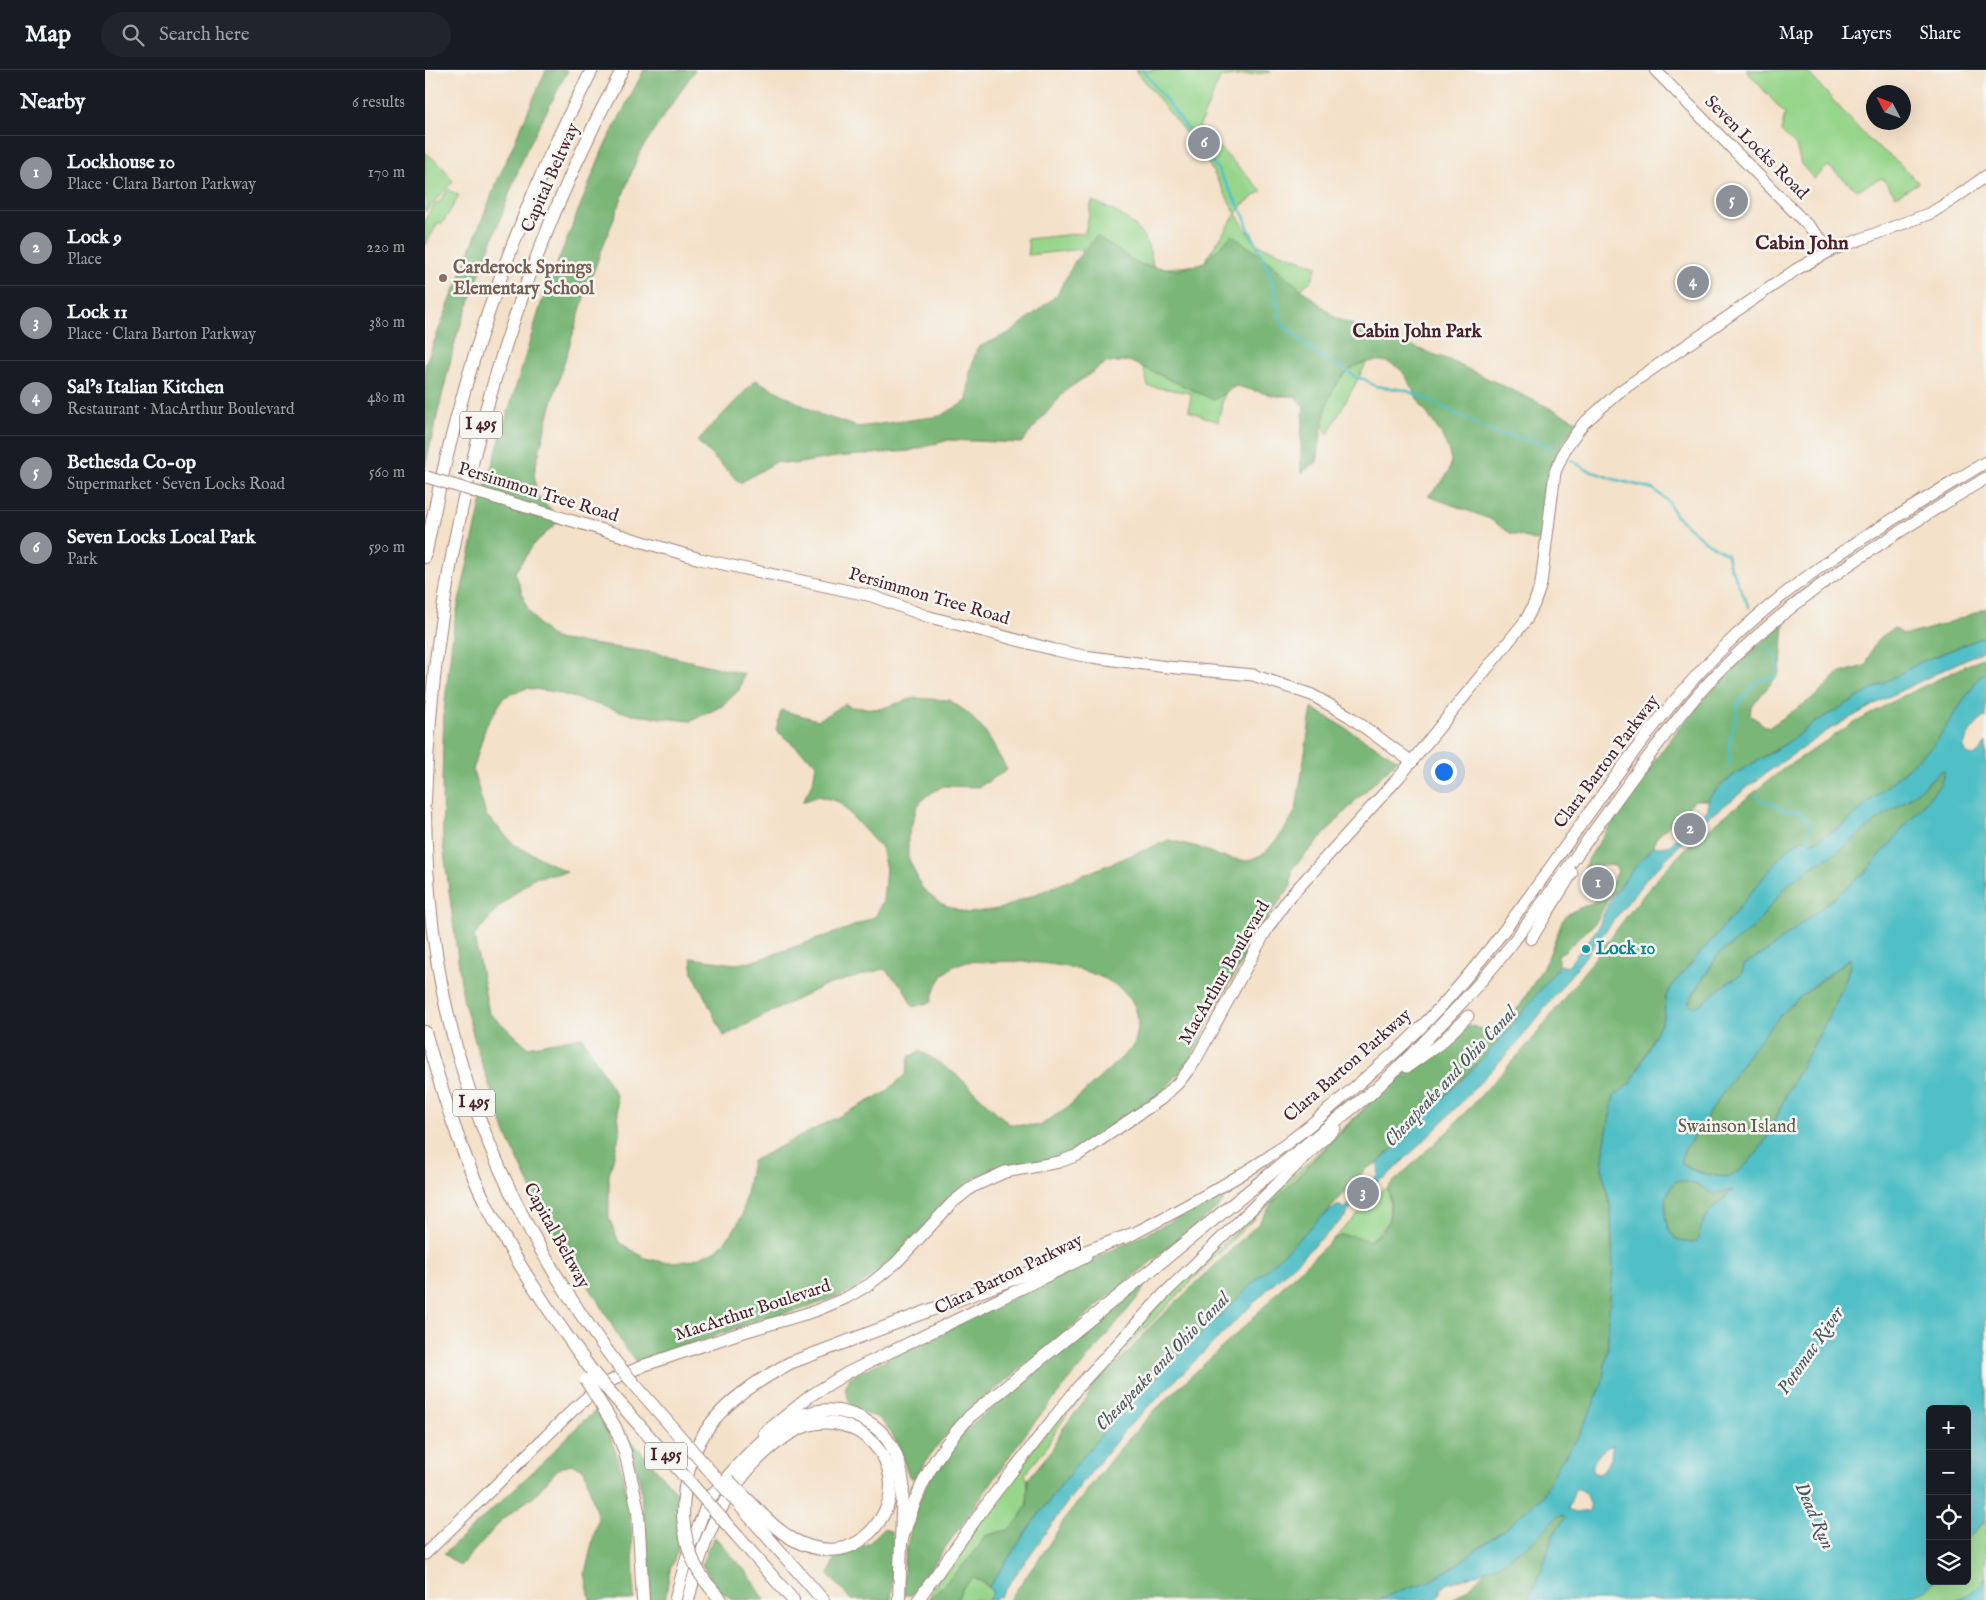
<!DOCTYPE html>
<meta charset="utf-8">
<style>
body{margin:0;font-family:"IM FELL English",serif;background:#20242c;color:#f1f3f6}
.controls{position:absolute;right:15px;bottom:15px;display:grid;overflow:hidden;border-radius:8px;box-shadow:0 5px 20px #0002}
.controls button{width:45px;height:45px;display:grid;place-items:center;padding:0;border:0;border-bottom:1px solid #363941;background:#171b24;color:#f1f3f6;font:25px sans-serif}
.compass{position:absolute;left:1441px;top:15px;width:45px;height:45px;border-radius:50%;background:#171b24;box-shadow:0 5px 20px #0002;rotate:311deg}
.you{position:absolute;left:1018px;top:701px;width:18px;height:18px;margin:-12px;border:4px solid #fff;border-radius:50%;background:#1a73e8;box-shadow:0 0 0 8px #1a73e833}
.badge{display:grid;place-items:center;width:32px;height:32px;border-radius:50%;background:#8c9099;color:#fff;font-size:16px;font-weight:700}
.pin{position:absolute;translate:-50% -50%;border:2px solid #fff;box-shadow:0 1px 5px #0006}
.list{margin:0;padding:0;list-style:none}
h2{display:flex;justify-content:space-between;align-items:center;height:65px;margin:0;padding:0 20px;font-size:21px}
h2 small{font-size:16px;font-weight:400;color:#9ea1a6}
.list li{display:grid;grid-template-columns:32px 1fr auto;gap:15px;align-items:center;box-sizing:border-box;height:75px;padding:0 20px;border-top:1px solid #363941}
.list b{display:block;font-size:19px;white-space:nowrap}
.list p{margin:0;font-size:16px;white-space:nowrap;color:#9ea1a6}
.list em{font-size:16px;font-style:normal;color:#9ea1a6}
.icon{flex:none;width:28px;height:28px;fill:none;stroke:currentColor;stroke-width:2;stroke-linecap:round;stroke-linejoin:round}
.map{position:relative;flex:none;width:1561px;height:1530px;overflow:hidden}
header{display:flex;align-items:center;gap:30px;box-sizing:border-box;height:70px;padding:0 25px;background:#171b24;border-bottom:1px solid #363941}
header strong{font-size:24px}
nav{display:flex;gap:28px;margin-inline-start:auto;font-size:18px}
.search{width:350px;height:45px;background:#20242c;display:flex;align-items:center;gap:12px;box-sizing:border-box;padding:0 18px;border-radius:28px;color:#9ea1a6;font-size:19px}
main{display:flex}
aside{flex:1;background:#171b24}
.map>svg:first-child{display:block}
</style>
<header>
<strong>Map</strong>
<div class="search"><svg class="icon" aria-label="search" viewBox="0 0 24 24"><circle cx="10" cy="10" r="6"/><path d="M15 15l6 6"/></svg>Search here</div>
<nav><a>Map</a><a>Layers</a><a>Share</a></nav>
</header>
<main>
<aside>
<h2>Nearby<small>6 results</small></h2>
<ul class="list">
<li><span class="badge">1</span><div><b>Lockhouse 10</b><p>Place · Clara Barton Parkway</p></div><em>170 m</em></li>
<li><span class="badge">2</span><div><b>Lock 9</b><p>Place</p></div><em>220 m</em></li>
<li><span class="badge">3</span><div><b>Lock 11</b><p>Place · Clara Barton Parkway</p></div><em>380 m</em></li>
<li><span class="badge">4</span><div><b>Sal’s Italian Kitchen</b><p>Restaurant · MacArthur Boulevard</p></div><em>480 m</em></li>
<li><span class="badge">5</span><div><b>Bethesda Co-op</b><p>Supermarket · Seven Locks Road</p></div><em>560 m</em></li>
<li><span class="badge">6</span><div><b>Seven Locks Local Park</b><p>Park</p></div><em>590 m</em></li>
</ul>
</aside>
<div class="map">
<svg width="1561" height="1530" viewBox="0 0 1561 1530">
<rect width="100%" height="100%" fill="#f6f6f2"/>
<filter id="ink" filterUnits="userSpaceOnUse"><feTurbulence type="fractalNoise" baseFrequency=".02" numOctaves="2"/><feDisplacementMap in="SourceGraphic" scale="10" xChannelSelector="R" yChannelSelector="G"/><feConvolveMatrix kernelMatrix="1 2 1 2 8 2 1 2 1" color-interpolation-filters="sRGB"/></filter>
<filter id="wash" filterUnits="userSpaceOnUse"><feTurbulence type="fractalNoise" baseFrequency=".0096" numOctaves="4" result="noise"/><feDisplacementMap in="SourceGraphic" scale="20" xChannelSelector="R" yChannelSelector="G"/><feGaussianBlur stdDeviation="1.12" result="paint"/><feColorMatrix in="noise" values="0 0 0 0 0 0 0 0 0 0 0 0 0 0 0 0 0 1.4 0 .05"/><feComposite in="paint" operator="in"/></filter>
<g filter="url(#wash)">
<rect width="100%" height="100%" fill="#f4e1c9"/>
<g fill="#97d58b" stroke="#707a5b">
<path d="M711,0h127l8,2 -51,6 -21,49 63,64 -20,14 -6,9 20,30 61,22 -5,14 -9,7 -4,7 74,57 -45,83 -22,-34 -70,-62 -18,84 -29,-11 2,-18 -43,-7 -21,-82 -50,-23 6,-32 -55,6 1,-7 -2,-9 58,-6 7,-32c22,9 47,21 56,45 3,7 4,16 6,23l48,-4 34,-51 -30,-55z"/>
<polygon points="1321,0 1381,0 1442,68 1474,93 1494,113 1471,126 1457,108 1432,120 1403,96 1389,109 1376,94 1371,76 1356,61 1360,44"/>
<polygon points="0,82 16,95 28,111 0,142"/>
<polygon points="23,119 34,126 17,154 14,152 0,175 0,149 11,132 14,133"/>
<path d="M958,1020l-70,70 -17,20 -52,48 -110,112 -66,73 -17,25 -7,13 -19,23c9,17 0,46 -17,56 -7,3 -16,4 -23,6 -13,24 -35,45 -56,63l4,-11 32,-46 95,-128 92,-102z"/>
<path d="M959,1118l5,4c1,29 3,30 -20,49 -14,-5 -25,-8 -38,0z"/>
<path d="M1561,1451c0,11 0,48 -1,57 -4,11 -20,20 -32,22h-61l38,-13 4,-6h33v-44z"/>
<path d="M548,1508c12,4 12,7 20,15l-5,7h-31l6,-13z"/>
</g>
<g fill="#79b677" stroke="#626a51">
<polygon points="121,0 143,0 98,87 31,268 0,396 0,295 71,114"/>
<path d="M219,0h51l-56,83 -52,135 -37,121 -16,64 3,23 24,23 -27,25 -19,28 13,38 12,16 15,13 101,14 88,21 -5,16 -17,16 -31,15 -58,-6 -78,-23 -28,-4 -23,9 -18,29 -13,44 13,45 29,30 52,27 -34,6 -34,29 -25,29 15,77 39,34 54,-10 34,58 4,37 -11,43v43l10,24 26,16 18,4 26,-1 28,-11 15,-17 10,-17 10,-55 133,-68 21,-19 3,-17 10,-6 12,6 28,20 50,47 31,2 29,-20 64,-59c31,-79 -92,-88 -142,-85 -10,0 -26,-2 -35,3 -13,6 -22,22 -25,37l-18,5 -10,-20 -19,-18 -61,17 -99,50 -31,-63 -2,-15 44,6 16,-2 98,-34 27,-12 7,-16 3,-31 -5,-21 -42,-46 -20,-6 -17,6 11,-19 3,-19 -40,-34 5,-20 37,10 23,-13 4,-4 5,4 30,2 34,-11 35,2 19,13 19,21 20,36 -28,17 -36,-1 -18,11 -8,10 -9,30v20l14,31 18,15 27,10 32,-4 170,-69 29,7 21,9 28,5 18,-8 18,-21 13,-22 16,-102 86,52 -41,39 -65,70 -1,17 -20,27 -59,100 -11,27 -13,23 -22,25 -10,9 -62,43 -29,16 -22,5 -33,3 -26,9 -12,7 -27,24 -44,49 -49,38 -52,19 -36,8 -126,46 -15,-19 -24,-43 -34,-50 -24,-43 -35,-75 -28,-82 -15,-54 -20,-154 -1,-63 2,-71 10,-86 29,-129 59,-194 61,-152z"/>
<path d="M807,165l32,23 73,61 110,40 132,63c-33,35 -34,74 -37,120l-32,-9 -20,-14 -62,-23c8,-9 23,-21 23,-34 -2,-21 -19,-41 -30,-57 -7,-10 -11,-24 -19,-34 -7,-7 -18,-11 -28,-10 -49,5 -51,62 -57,101l-16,11v-38l3,-28 -9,-11h-19l-40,-10 -22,14 -85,-39 -23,2 -41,28 -44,52 -72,-3 -40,11 -74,6 -41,7 -18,-2 -36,21 -43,-42 59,-61 63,34 39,13 82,-11 27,-15 3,-29 7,-24 34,-16 46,-37 18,-34 22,-25 41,28 39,6 26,-7z"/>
<path d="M1561,538v28l-67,27 -102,58 -30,22 -52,31 -17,13 -10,13h-13l-39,38 -3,9 -46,54 -11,21 -30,28 -8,5v12l-36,47 -37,42 -41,40 -44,49 -13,8 -6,8 -14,7 -15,15 -18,22 -211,205 -42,49 -50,66 -42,62 -6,-5 -10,-4 -10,9 -6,13h-29c20,-20 43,-39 57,-64l23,-6 11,-11 8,-15 1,-25 24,-29 9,-19 26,-33 7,-14 34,-32 26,-29 104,-99 15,-22 110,-112 24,-20 62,-45 12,4 11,-1 28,-22 28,-48 14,-37 7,-8 36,-16 13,-26 -3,-5c-11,-2 -20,2 -31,1l8,-14c33,-49 65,-100 104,-145 27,-31 57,-59 88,-85l-3,42 -3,10 -27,32 -1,8 18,13 48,-32 22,-22 29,-9c5,-22 9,-25 27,-37 3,2 7,5 10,6 9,2 71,-20 82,-26z"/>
<path d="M1561,586v16l-6,4 -46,69 -94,83 -29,15 -25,7 -66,81 -48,54 -6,11 -2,21 -33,66 -17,13 -9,46 -3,28 9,38 2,60 -5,52v28l-6,37 -22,50 -21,29 -17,33 -36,31 -51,38 -25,15 -31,10 -20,9h-370l39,-54 16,-26 53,-68 40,-44 90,-84 41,-43 43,-40 10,-6 15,1 13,5c5,-4 12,-8 16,-13 6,-9 8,-31 2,-40l61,-57 84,-91 101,-132 26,-32 32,-33 92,-74 61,-40 53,-30z"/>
<path d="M1518,700l2,1 -5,14 -75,88 -95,76 -25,15 -4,11c-18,8 -29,23 -46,32l-7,-3 30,-49 36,-28 34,-43 22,-16 28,-16 43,-35 25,-16z"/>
<path d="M1425,888c5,19 -48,107 -60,129 -9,17 -17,43 -28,58 -7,10 -18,24 -29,30 -11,5 -45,-5 -53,-13l4,-12c34,-46 61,-99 101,-139 20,-20 44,-35 65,-53z"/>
<path d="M1253,1110l20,5 16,8 19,-4 -24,23 -7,13 -5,16c-38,11 -39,-50 -19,-61z"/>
<path d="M791,1127l8,4 -6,6 -255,209 -28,32 -21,31 -5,-3c-7,-19 -14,-45 -31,-58 -6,-4 -17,-4 -22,-8 -6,-5 -9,-15 -11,-21l5,-12 310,-150z"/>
<polygon points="720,1215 715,1225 604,1359 487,1525 479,1525 479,1489 486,1459 493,1434 509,1398 542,1358 639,1280 698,1229"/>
<path d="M172,1340c33,57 37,126 37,190h-44l-5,-27 13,-55 -14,-49 -14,-5 -13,6 -22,25 -32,24 -43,47 -16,-12 96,-89 40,-41z"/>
<polygon points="198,1361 253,1424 252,1438 254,1477 245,1500 240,1530 223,1530 216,1419 212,1399"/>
<polygon points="1138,1445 1140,1448 1128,1466 1116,1502 1105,1528 1102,1530 1027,1530 1045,1517 1063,1498 1077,1493 1106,1473 1133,1446"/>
<polygon points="459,1458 466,1462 470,1477 466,1530 426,1530 404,1505 409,1489 444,1473"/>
<polygon points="290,1467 325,1506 340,1530 309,1530 295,1521 277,1495 282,1480"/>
</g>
<g fill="#51bfc6" stroke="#4e6f78" fill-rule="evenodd">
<path d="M1561,566v13l-98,48 -58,32 -64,44 -51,40h-3l-65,65 -128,163 -85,90 -50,48 -2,-1 -35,34 1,2 -73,68 -149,147 -55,68 -71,100 -3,-1 -2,4h-7l5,-7 -4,-6 42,-62 50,-66 42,-49 198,-193 16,-11h4l3,3 35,-35c-5,-18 16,-23 25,-34 24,-30 54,-55 80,-83 27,-29 51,-61 76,-92l7,2 32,-40c6,-27 36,-60 54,-80l16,-1 39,-37v-9l3,-5 24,-21 52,-31 30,-22 102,-58z"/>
<path d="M1561,602v46l-2,-1c-10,10 -20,19 -20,34l2,3 8,2 7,-6 5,-8v779l-19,16v-128h-37v172h4c-10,17 -27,11 -42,19h-364l13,-28 12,-36 12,-18 -2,-3 -5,1 -27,27 -29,20 -30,13 -23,7 -7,5 -6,12h-57l20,-9 31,-10 25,-15 51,-38 36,-31 17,-33 21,-29 22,-50 6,-37v-28l5,-52 -2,-60 -9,-38 3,-28 9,-46 17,-13 33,-66 2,-21 6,-11 48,-54 66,-81 18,-12 7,5 29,-15 93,-82 47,-70zM1517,700l3,1 -5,14 -75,88 -95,76 -25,15 -4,11c-18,8 -29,23 -46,32l-7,-3 3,-7 27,-42 36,-28 34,-43 22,-16 28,-16 43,-35 25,-16zM1425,888c3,23 -46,103 -59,127 -10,19 -17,42 -28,59 -7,10 -19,25 -30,31 -11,6 -45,-4 -53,-13l4,-12c34,-46 61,-99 101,-139 20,-20 43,-36 65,-53zM1253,1110l20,5 16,9 19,-4 -24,22 -7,13 -5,16c-38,12 -39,-50 -19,-61zM1187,1375l-1,14 -10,14 -4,1 -4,-3c-2,-12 9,-21 19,-26zM1154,1419c8,3 10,9 11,18l-1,4 -14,2 -7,-4 7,-19z"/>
<path d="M1561,1507v23h-33c15,-3 24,-12 33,-23z"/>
</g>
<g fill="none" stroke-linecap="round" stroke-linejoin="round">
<g stroke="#51bfc6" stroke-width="2.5">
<polyline points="718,0 778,79 793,100 819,145 822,155 846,205 855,247 859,256 893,285 924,302 931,308 939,309 950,316 980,320 1008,332 1071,364 1105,370 1127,377"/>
<polyline points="1146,390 1160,399 1188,409 1228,419 1243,431 1250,445 1281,472 1302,484 1304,494 1324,537"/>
<polyline points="1304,696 1305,687 1304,675 1314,632 1332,611 1351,607 1353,589 1341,575"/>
<polyline points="1331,726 1339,732 1346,732 1360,741 1375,742 1386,755 1383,773"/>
</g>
</g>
</g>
<g filter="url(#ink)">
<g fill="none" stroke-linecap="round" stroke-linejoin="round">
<g stroke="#9f807a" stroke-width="13">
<g id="major">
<polyline points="1230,0 1407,180"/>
<polyline points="54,423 275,489 447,526 501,546 630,580 659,586 742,597 828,605 887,625 924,646 987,692"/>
<polyline points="1106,869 1147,803"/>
<polyline points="982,997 1016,973 1043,946"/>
<path d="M943,1027c50,-49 100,-97 143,-152 44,-58 85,-118 128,-176 27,-35 53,-71 85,-102 78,-78 169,-132 262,-189"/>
<path d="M700,1168c47,-24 95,-49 139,-78 32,-22 62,-48 92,-74 16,-14 33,-28 49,-43 35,-33 67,-71 97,-110 73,-95 135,-199 220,-284 77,-77 171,-130 264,-187"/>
<polyline points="339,1363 385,1326 422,1303 661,1187"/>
<polyline points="0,1484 149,1339 172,1319 193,1307 220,1295 312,1264 390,1241 421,1228 445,1214 471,1193 527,1133 547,1117 580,1102 634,1092 653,1085 736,1029 754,1012 770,991 842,859 862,830 975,706 1101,550 1109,534 1116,514 1130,402 1141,377 1158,354 1194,322 1372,199 1407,180 1506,143 1530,128 1561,106"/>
<polyline points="250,1530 263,1482 286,1424"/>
<polyline points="493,1530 564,1431 653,1317 739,1224 910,1058"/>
</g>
</g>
<g stroke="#9f807a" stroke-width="14">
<g id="highway">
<path d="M0,487c32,-169 86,-334 167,-487"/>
<path d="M0,732c9,-256 77,-506 197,-732"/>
<path d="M0,741c1,73 8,146 26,217 31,122 89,235 165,335"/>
<path d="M0,962c17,59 35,120 63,176 30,59 68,114 107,167"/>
<polyline points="207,1412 213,1441 218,1530"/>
<path d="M284,1429c37,-44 92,-116 157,-78 24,13 34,37 37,63l-4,116"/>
<path d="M258,1446c0,-81 41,-117 107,-153l342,-129"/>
<polyline points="325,1447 398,1530"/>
<polyline points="313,1467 368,1530"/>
<path d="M476,1472c16,-53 31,-85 69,-126l403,-325"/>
<polyline points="285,1517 296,1530"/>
<path d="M263,1530c13,-54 31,-103 72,-143 13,-12 26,-23 43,-30 53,-21 109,37 80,88 -9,16 -24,31 -43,34 -35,5 -62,-17 -84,-41"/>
</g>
</g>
<use href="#major" stroke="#fff" stroke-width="11"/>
<use href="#highway" stroke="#fff" stroke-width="12"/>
<g stroke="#9f807a" stroke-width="13" stroke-linecap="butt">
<polyline id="major-bridge" points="2,407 54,423"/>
</g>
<g stroke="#9f807a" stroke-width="14" stroke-linecap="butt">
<g id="highway-bridge">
<polyline points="191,1293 325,1447"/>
<polyline points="170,1305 313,1467"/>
<polyline points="161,1310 190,1357 200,1382 207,1412"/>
<polyline points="303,1410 331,1438"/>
<path d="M258,1446c2,27 9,51 27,71"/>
</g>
</g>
<use href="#major-bridge" stroke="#fff" stroke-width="11"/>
<use href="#highway-bridge" stroke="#fff" stroke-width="12"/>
</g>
</g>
<circle fill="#8d6e63" stroke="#f6f6f2" stroke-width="2" cx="18" cy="208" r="5"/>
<circle fill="#0f9aa8" stroke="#f6f6f2" stroke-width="2" cx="1161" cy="879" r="5"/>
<g text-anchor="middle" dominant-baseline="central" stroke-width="5" stroke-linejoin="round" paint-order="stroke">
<g fill="#f6f6f2" stroke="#7e6067" stroke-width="1">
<rect x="35" y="341.5" width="42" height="27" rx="4"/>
<rect x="28" y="1019.5" width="42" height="27" rx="4"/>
<rect x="220" y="1372.5" width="42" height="27" rx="4"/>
</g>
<g font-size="16" font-weight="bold" fill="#4a1f2b">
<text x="56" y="355">I 495</text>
<text x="49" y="1033">I 495</text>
<text x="241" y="1386">I 495</text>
</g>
<g font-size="18" fill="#4a1f2b" stroke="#f6f6f2">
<text transform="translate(1331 78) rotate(45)">Seven Locks Road</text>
<text transform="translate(126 108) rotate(-66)">Capital Beltway</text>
<text transform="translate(113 423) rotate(17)">Persimmon Tree Road</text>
<text transform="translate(504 527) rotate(16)">Persimmon Tree Road</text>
<text transform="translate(1182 692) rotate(-53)">Clara Barton Parkway</text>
<text transform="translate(800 903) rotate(-60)">MacArthur Boulevard</text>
<text transform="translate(923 996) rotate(-41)">Clara Barton Parkway</text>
<text transform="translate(131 1166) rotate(61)">Capital Beltway</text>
<text transform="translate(584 1205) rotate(-26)">Clara Barton Parkway</text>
<text transform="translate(328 1241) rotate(-18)">MacArthur Boulevard</text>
</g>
<g font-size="18" font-weight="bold" fill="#785e54" stroke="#f6f6f2" text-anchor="start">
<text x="28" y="198">Carderock Springs<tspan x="28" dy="21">Elementary School</tspan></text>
</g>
<g font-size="18" font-weight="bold" fill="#0d838f" stroke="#f6f6f2" text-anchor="start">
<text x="1171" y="879">Lock 10</text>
</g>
<g font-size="18" fill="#615648" stroke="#f6f6f2">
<text x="1312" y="1057">Swainson Island</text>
</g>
<g font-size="19" font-weight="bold" fill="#4a1f2b" stroke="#f6f6f2">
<text x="992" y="262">Cabin John Park</text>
</g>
<g font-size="19" font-style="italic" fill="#4c5761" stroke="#f6f6f2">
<text transform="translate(1026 1007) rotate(-47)">Chesapeake and Ohio Canal</text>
<text transform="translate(1386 1281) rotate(-55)">Potomac River</text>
<text transform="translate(738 1292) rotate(-46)">Chesapeake and Ohio Canal</text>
<text transform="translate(1389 1446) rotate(66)">Dead Run</text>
</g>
<g font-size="20" font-weight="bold" fill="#4a1f2b" stroke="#f6f6f2">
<text x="1377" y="173">Cabin John</text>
</g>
</g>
</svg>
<div class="controls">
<button>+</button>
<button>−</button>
<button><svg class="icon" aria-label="locate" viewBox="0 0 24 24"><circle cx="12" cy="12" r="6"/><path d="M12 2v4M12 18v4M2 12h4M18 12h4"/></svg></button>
<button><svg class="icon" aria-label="layers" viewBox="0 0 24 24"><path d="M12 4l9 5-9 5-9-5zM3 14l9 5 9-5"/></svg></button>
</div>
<svg class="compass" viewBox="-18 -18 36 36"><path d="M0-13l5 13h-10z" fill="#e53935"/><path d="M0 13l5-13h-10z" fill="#9ea1a6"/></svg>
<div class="you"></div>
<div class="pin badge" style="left:1173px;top:813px">1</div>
<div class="pin badge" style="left:1265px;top:759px">2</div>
<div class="pin badge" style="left:938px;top:1123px">3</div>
<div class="pin badge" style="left:1268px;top:212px">4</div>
<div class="pin badge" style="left:1307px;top:131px">5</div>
<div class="pin badge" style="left:779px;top:73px">6</div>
</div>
</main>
